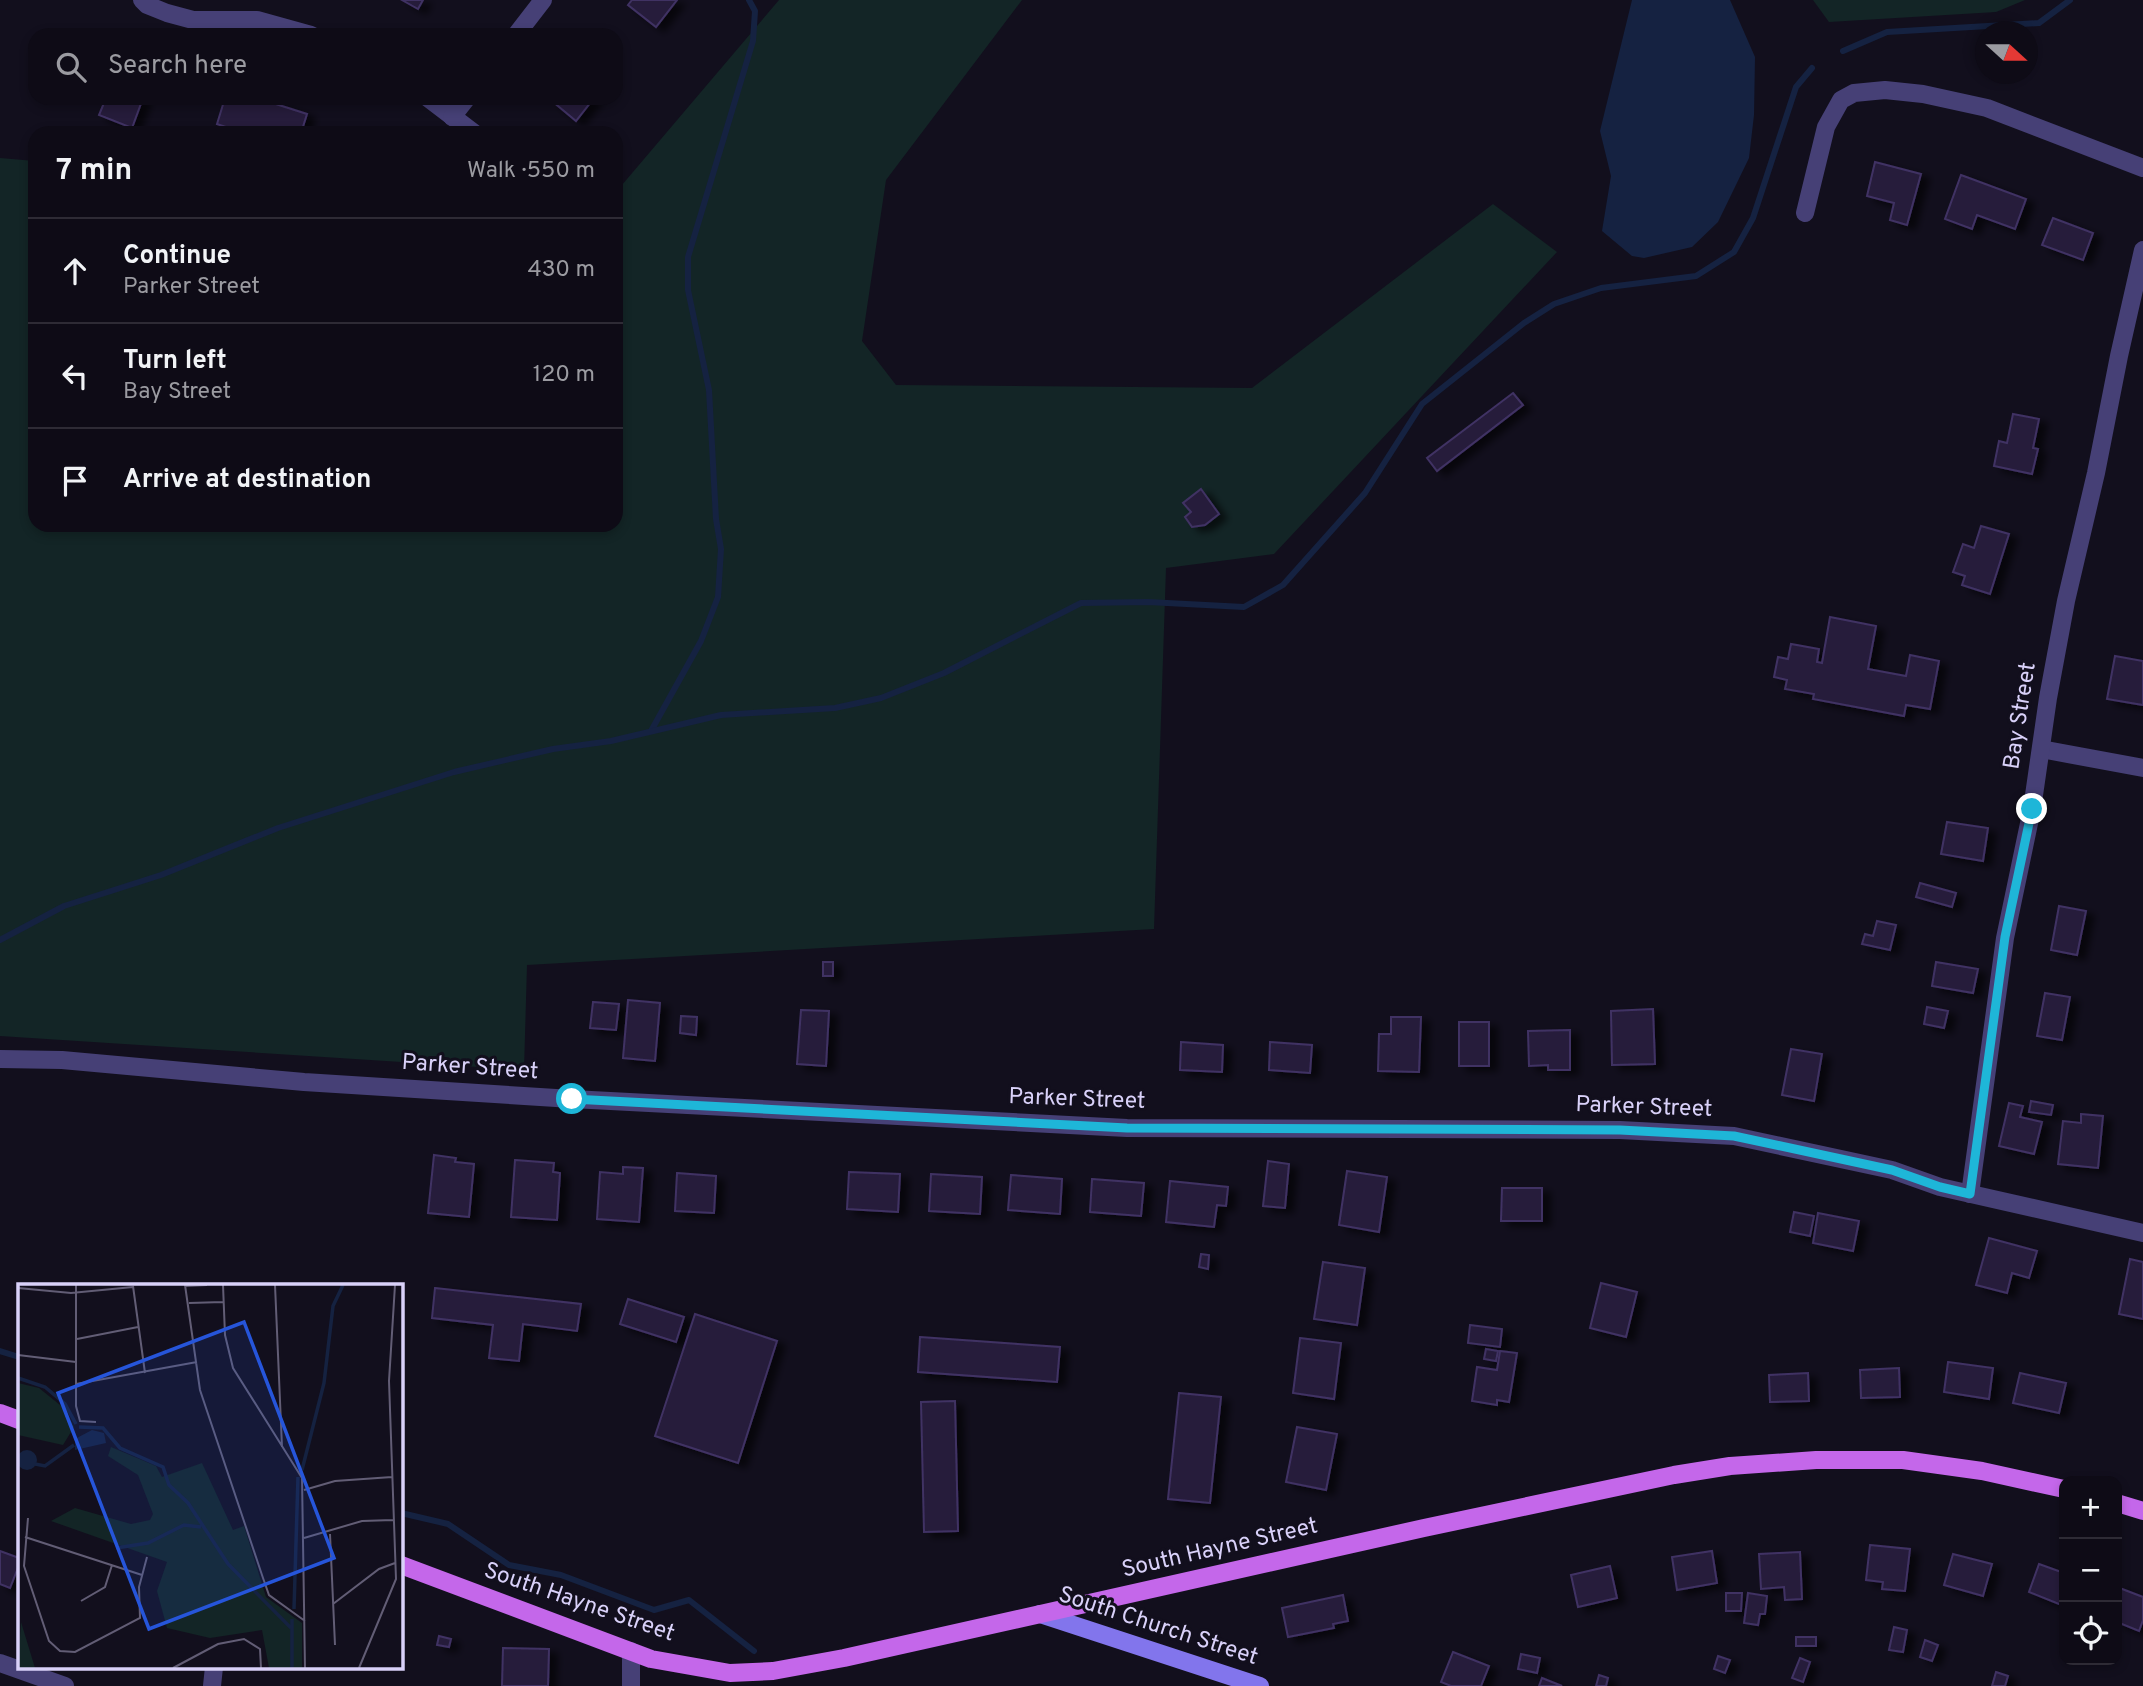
<!DOCTYPE html>
<meta charset="utf-8">
<style>
body{margin:0;font-family:Overpass,sans-serif;background:#1c1923;color:#f1f3f6}
.controls{position:absolute;right:21px;bottom:21px;display:grid;overflow:hidden;border-radius:14px;box-shadow:0 4px 10px #0003}
.controls button{width:63px;height:63px;display:grid;place-items:center;padding:0;border:0;border-bottom:2px solid #2e2b35;background:#0e0b16;color:#f1f3f6;font:35px sans-serif}
.compass{position:absolute;left:1975px;top:21px;width:63px;height:63px;border-radius:50%;background:#0e0b16;box-shadow:0 4px 10px #0003;rotate:111deg}
.stop{position:absolute;width:21px;height:21px;margin:-16px;border:5px solid #1eb6d8;border-radius:50%;background:#fff}
.stop.end{background:#1eb6d8;border-color:#fff;box-shadow:0 2px 7px #0008}
.list{margin:0;padding:0;list-style:none}
h2{display:flex;justify-content:space-between;align-items:center;height:91px;margin:0;padding:0 28px;font-size:30px}
h2 small{font-size:23px;font-weight:400;color:#9b9ba1}
.list li{display:grid;grid-template-columns:46px 1fr auto;gap:21px;align-items:center;box-sizing:border-box;height:105px;padding:0 28px;border-top:2px solid #2e2b35}
.list b{display:block;font-size:26px;white-space:nowrap}
.list p{margin:0;font-size:23px;white-space:nowrap;color:#9b9ba1}
.list em{font-size:23px;font-style:normal;color:#9b9ba1}
.icon{flex:none;width:38px;height:38px;fill:none;stroke:currentColor;stroke-width:2;stroke-linecap:round;stroke-linejoin:round}
.map{position:relative;flex:none;width:2143px;height:1686px;overflow:hidden}
.search{position:absolute;background:#0e0b16;box-shadow:0 4px 10px #0003;left:28px;top:28px;width:595px;height:77px;display:flex;align-items:center;gap:18px;box-sizing:border-box;padding:0 24px;border-radius:21px;color:#9b9ba1;font-size:26px}
.panel{position:absolute;background:#0e0b16;box-shadow:0 4px 10px #0003;left:28px;top:126px;width:595px;height:406px;border-radius:21px}
.map>svg:first-child{display:block}
</style>
<div class="map">
<svg width="2143" height="1686" viewBox="0 0 2143 1686">
<defs>
<filter id="shadow"><feDropShadow dx="8" dy="4.5" stdDeviation="3.5" flood-color="#0009"/></filter>
</defs>
<rect width="100%" height="100%" fill="#120f1d"/>
<g fill="#132526">
<polygon points="779,0 1022,0 886,180 862,341 896,385 1252,388 1493,204 1557,252 1274,554 1166,568 1154,929 527,965 524,1070 0,1036 0,158 35,161 35,525 616,525 616,192"/>
<polygon points="1813,0 2025,0 1996,12 1829,22"/>
</g>
<polygon fill="#152241" points="1632,0 1730,0 1755,57 1754,115 1749,158 1718,222 1692,247 1644,258 1632,256 1602,231 1611,176 1600,131"/>
<g fill="none" stroke-linecap="round" stroke-linejoin="round">
<g stroke="#152241" stroke-width="6">
<polyline points="1843,51 1887,32 2039,23 2070,0"/>
<polyline points="651,731 701,641 718,597 721,549 716,519 709,390 688,290 688,257 753,41 755,11 749,0"/>
<polyline points="0,940 64,906 161,875 278,828 454,772 553,749 611,741 721,715 835,708 881,698 944,673 1081,603 1148,602 1244,607 1283,585 1365,493 1422,404 1524,323 1554,304 1601,288 1696,276 1734,252 1753,218 1796,87 1812,68"/>
<polyline points="0,1351 19,1357"/>
<polyline points="401,1513 448,1524 509,1565 561,1575 654,1610 689,1600 754,1651"/>
</g>
</g>
<g fill="#261d3b" stroke="#403264" stroke-width="2" filter="url(#shadow)">
<polygon points="402,0 423,0 418,9"/>
<polygon points="632,0 677,0 656,27 628,5"/>
<polygon points="106,98 143,98 132,128 99,115"/>
<polygon points="225,98 257,98 307,114 301,133 243,133 217,124"/>
<polygon points="554,98 594,98 576,121 552,101"/>
<polygon points="1875,162 1921,174 1907,225 1890,220 1894,203 1867,196"/>
<polygon points="1961,175 2026,199 2015,229 1977,215 1972,229 1945,219"/>
<polygon points="2053,218 2093,233 2083,260 2042,245"/>
<polygon points="1513,393 1523,405 1437,471 1427,458"/>
<polygon points="2013,414 2039,419 2033,448 2038,449 2032,474 1994,466 1999,441 2007,443"/>
<polygon points="1201,489 1219,514 1205,525 1192,527 1185,517 1191,512 1183,503"/>
<polygon points="1981,526 2009,534 1990,594 1962,585 1965,576 1953,572 1963,544 1974,548"/>
<polygon points="1830,617 1876,626 1868,669 1906,676 1910,655 1939,661 1930,709 1906,705 1904,716 1813,699 1814,694 1785,689 1787,680 1774,677 1778,657 1788,659 1791,644 1819,649 1817,662 1822,663"/>
<polygon points="2115,656 2143,661 2143,705 2107,699"/>
<polygon points="1947,822 1988,828 1983,861 1941,854"/>
<polygon points="1920,883 1956,893 1952,907 1916,897"/>
<polygon points="2059,906 2086,911 2077,955 2051,950"/>
<polygon points="1877,921 1896,925 1890,950 1862,944 1865,934 1873,936"/>
<rect x="823" y="962" width="10" height="14"/>
<polygon points="1936,962 1978,969 1973,993 1932,986"/>
<polygon points="2045,993 2070,997 2062,1040 2037,1036"/>
<polygon points="628,1000 660,1003 655,1061 623,1058"/>
<polygon points="593,1002 619,1004 616,1030 590,1028"/>
<polygon points="1927,1007 1948,1011 1944,1028 1924,1024"/>
<polygon points="1653,1009 1655,1064 1612,1065 1611,1011"/>
<polygon points="801,1010 829,1011 826,1066 797,1064"/>
<polygon points="681,1016 697,1017 696,1035 680,1033"/>
<polygon points="1391,1017 1421,1017 1419,1072 1378,1071 1379,1034 1391,1034"/>
<rect x="1459" y="1022" width="30" height="44"/>
<polygon points="1570,1030 1570,1070 1548,1070 1548,1065 1529,1066 1528,1031"/>
<polygon points="1181,1042 1223,1045 1222,1072 1180,1070"/>
<polygon points="1270,1042 1312,1045 1310,1073 1269,1070"/>
<polygon points="1791,1049 1822,1054 1814,1101 1782,1095"/>
<polygon points="2031,1101 2053,1105 2051,1115 2029,1112"/>
<polygon points="2009,1103 2023,1106 2020,1117 2042,1122 2034,1154 1999,1146"/>
<polygon points="2081,1114 2103,1116 2098,1168 2058,1164 2063,1121 2081,1123"/>
<polygon points="434,1155 456,1158 455,1162 474,1164 469,1217 428,1213"/>
<polygon points="515,1160 554,1163 553,1172 560,1173 557,1220 511,1217"/>
<polygon points="1268,1161 1289,1164 1285,1208 1263,1206"/>
<polygon points="623,1167 643,1168 639,1222 597,1219 600,1172 623,1174"/>
<polygon points="1347,1171 1387,1177 1379,1232 1339,1225"/>
<polygon points="849,1172 900,1174 898,1212 847,1209"/>
<polygon points="677,1173 716,1176 714,1213 675,1211"/>
<polygon points="931,1174 982,1177 980,1214 929,1211"/>
<polygon points="1011,1175 1062,1179 1060,1214 1008,1210"/>
<polygon points="1092,1179 1144,1183 1141,1216 1090,1212"/>
<polygon points="1170,1181 1228,1187 1226,1206 1217,1205 1214,1227 1166,1222"/>
<polygon points="1502,1188 1542,1188 1542,1221 1501,1221"/>
<polygon points="1794,1212 1814,1216 1810,1236 1790,1232"/>
<polygon points="1818,1213 1859,1221 1853,1251 1813,1243"/>
<polygon points="1989,1238 2037,1251 2029,1278 2012,1273 2007,1293 1976,1285"/>
<polygon points="1201,1254 1209,1255 1208,1269 1199,1267"/>
<polygon points="2130,1259 2143,1262 2143,1319 2119,1314"/>
<polygon points="1323,1262 1365,1268 1357,1325 1314,1319"/>
<polygon points="1601,1283 1637,1292 1626,1337 1590,1328"/>
<polygon points="435,1288 581,1304 577,1331 523,1324 519,1361 489,1358 493,1325 432,1318"/>
<polygon points="628,1299 684,1317 676,1342 620,1324"/>
<polygon points="695,1314 777,1341 738,1463 655,1436"/>
<polygon points="1470,1325 1502,1329 1500,1347 1468,1343"/>
<polygon points="920,1337 1060,1347 1057,1382 918,1372"/>
<polygon points="1300,1338 1341,1343 1334,1399 1293,1393"/>
<polygon points="1486,1349 1498,1351 1496,1361 1484,1359"/>
<polygon points="1500,1351 1517,1353 1509,1402 1497,1400 1497,1405 1472,1401 1477,1367 1497,1370"/>
<polygon points="1948,1362 1993,1368 1989,1399 1944,1392"/>
<polygon points="1899,1368 1900,1397 1861,1398 1860,1370"/>
<polygon points="1808,1373 1809,1401 1770,1402 1769,1375"/>
<polygon points="2020,1373 2066,1383 2059,1413 2013,1403"/>
<polygon points="1179,1393 1221,1397 1210,1503 1168,1499"/>
<polygon points="955,1401 958,1531 924,1532 921,1402"/>
<polygon points="1297,1427 1337,1434 1326,1490 1286,1482"/>
<polygon points="1870,1545 1910,1549 1905,1591 1882,1589 1883,1582 1866,1580"/>
<polygon points="0,1551 19,1558 19,1565 10,1588 0,1584"/>
<polygon points="1712,1551 1717,1583 1677,1590 1672,1557"/>
<polygon points="1800,1552 1802,1599 1785,1600 1784,1587 1761,1589 1759,1554"/>
<polygon points="1953,1554 1992,1564 1983,1596 1944,1585"/>
<polygon points="2039,1564 2064,1573 2064,1606 2029,1592"/>
<polygon points="1610,1566 1617,1598 1578,1607 1571,1575"/>
<polygon points="2117,1587 2143,1597 2143,1620 2139,1631 2117,1622"/>
<polygon points="1726,1593 1742,1593 1741,1611 1726,1611"/>
<polygon points="1748,1593 1767,1596 1765,1614 1760,1614 1758,1625 1744,1623"/>
<polygon points="1343,1595 1348,1621 1333,1624 1334,1628 1288,1637 1282,1608"/>
<polygon points="1894,1627 1907,1630 1903,1652 1889,1650"/>
<polygon points="439,1636 451,1639 449,1647 437,1645"/>
<rect x="1796" y="1637" width="20" height="9"/>
<polygon points="1925,1640 1938,1645 1932,1661 1920,1657"/>
<polygon points="503,1648 549,1649 548,1686 502,1686"/>
<polygon points="1453,1652 1489,1666 1481,1686 1451,1686 1441,1682"/>
<polygon points="1521,1654 1540,1658 1537,1673 1518,1669"/>
<polygon points="1718,1656 1730,1660 1725,1673 1714,1669"/>
<polygon points="1800,1658 1810,1662 1803,1682 1792,1678"/>
<polygon points="1996,1672 2008,1676 2005,1686 1992,1686"/>
<polygon points="1599,1675 1608,1678 1606,1686 1596,1686"/>
<polygon points="1542,1678 1562,1686 1539,1686"/>
</g>
<g fill="none" stroke-linecap="round" stroke-linejoin="round">
<g stroke="#464076" stroke-width="18">
<polyline points="142,0 147,5 167,13 193,20 257,20 311,35"/>
<polyline points="516,35 543,0"/>
<polyline points="428,98 474,133"/>
<polyline points="452,117 467,98"/>
<polyline points="1805,213 1826,127 1841,100 1854,93 1885,90 1923,94 1987,108 2143,168"/>
<polyline points="2041,749 2143,768"/>
<polyline points="0,1059 62,1060 304,1082 572,1099 1127,1128 1620,1130 1734,1136 1892,1170 1940,1187 2143,1233"/>
<polyline points="1970,1194 2005,938 2032,809 2048,698 2066,601 2096,473 2119,356 2143,250"/>
<polyline points="0,1663 65,1686"/>
<polyline points="212,1686 214,1667"/>
<polyline points="631,1686 631,1651"/>
</g>
<polyline stroke="#8275ec" stroke-width="18" points="1040,1614 1260,1686"/>
<g stroke="#c467ea" stroke-width="18">
<polyline points="0,1413 19,1420"/>
<polyline points="2117,1503 2143,1511"/>
<polyline points="401,1565 651,1659 730,1673 773,1671 844,1658 1424,1528 1674,1475 1730,1466 1816,1460 1903,1460 1982,1471 2064,1489"/>
</g>
</g>
<g fill="none" stroke-linecap="round" stroke-linejoin="round">
<polyline stroke="#1eb6d8" stroke-width="9" points="572,1099 1127,1128 1620,1130 1734,1136 1892,1170 1940,1187 1970,1194 2005,937 2032,809"/>
</g>
<g text-anchor="middle" dominant-baseline="central" stroke-width="6" stroke-linejoin="round" paint-order="stroke">
<g font-size="23" fill="#d9d1f9" stroke="#120f1d">
<text transform="translate(2021 716) rotate(-81)">Bay Street</text>
<text transform="translate(470 1068) rotate(4)">Parker Street</text>
<text transform="translate(1077 1100) rotate(2)">Parker Street</text>
<text transform="translate(1644 1108) rotate(2)">Parker Street</text>
<text transform="translate(1220 1549) rotate(-13)">South Hayne Street</text>
<text transform="translate(579 1603) rotate(19)">South Hayne Street</text>
<text transform="translate(1158 1627) rotate(18)">South Church Street</text>
</g>
</g>
<g transform="translate(18 1284)">
<rect width="385" height="385" fill="#120f1d"/>
<path d="M0,99l21,5 26,21 9,18 -11,18 -45,-10zM93,163l45,19 6,11 40,-14 31,67 11,-4 22,71 36,26v45h-33l-7,-38 -52,8 -43,-10 -10,-37 10,-29 -116,-41 24,-13 56,16 19,-4 3,-6 -15,-39 -30,-19zM3,338l14,46h-17z" fill="#132526"/>
<path d="M74,146l12,3 2,10 -31,7v-11zM-1 176a10 10 0 1 1 20 0a10 10 0 1 1-20 0Z" fill="#152241"/>
<path fill="none" stroke="#152241" stroke-width="3.5" d="M0,94l27,9 20,17 11,20M61,143l24,1 17,20 43,19 6,18 19,18 40,61 63,64M17,180l10,2 29,-21M284,186l22,-87 9,-77 10,-21M98,264l32,-5 36,-18 17,2M276,325l4,-132M274,384v-49"/>
<path fill="none" stroke="#625d75" stroke-width="2" d="M58,1v121l4,15 16,1M167,1l15,105 63,188 6,17 36,26M205,1l2,50 8,33 69,110 3,190M257,1l7,162M115,2l12,87M168,2l21,-1M0,4l53,5 62,-6M171,19l34,-1M59,55l61,-12M0,71l58,7M58,100l121,-22M286,206l31,-9 57,-4M10,234l-4,48 25,75 11,10 15,1 65,-34 -1,-31 8,-30M312,250l5,111M7,253l117,38M286,254l58,-17 31,-1M63,317l24,-14 7,-22M315,320l46,-35 16,-6M155,384l45,-24 26,-5 16,10 1,19M341,384l37,-89 -7,-198 6,-96"/>
<path fill="#2655da" fill-opacity="0.15" stroke="#2655da" stroke-width="3.5" d="M226,38l90,236 -185,71 -91,-236z"/>
<rect width="385" height="385" fill="none" stroke="#d9d1f9" stroke-width="3.5"/>
</g>
</svg>
<div class="controls">
<button>+</button>
<button>−</button>
<button><svg class="icon" aria-label="locate" viewBox="0 0 24 24"><circle cx="12" cy="12" r="6"/><path d="M12 2v4M12 18v4M2 12h4M18 12h4"/></svg></button>
</div>
<svg class="compass" viewBox="-18 -18 36 36"><path d="M0-13l5 13h-10z" fill="#e53935"/><path d="M0 13l5-13h-10z" fill="#9b9ba1"/></svg>
<div class="stop" style="left:572px;top:1099px"></div>
<div class="stop end" style="left:2032px;top:809px"></div>
<div class="search"><svg class="icon" aria-label="search" viewBox="0 0 24 24"><circle cx="10" cy="10" r="6"/><path d="M15 15l6 6"/></svg>Search here</div>
<section class="panel">
<h2>7 min<small>Walk · 550 m</small></h2>
<ul class="list">
<li><svg class="icon" aria-label="ahead" viewBox="0 0 24 24"><path d="M12 20V5M6 11l6-6 6 6"/></svg><div><b>Continue</b><p>Parker Street</p></div><em>430 m</em></li>
<li><svg class="icon" aria-label="left" viewBox="0 0 24 24"><path d="M17 20v-9H6M10 6l-5 5 5 5"/></svg><div><b>Turn left</b><p>Bay Street</p></div><em>120 m</em></li>
<li><svg class="icon" aria-label="arrive" viewBox="0 0 24 24"><path d="M6 21V4h12l-3 4 3 4H6"/></svg><div><b>Arrive at destination</b></div></li>
</ul>
</section>
</div>
